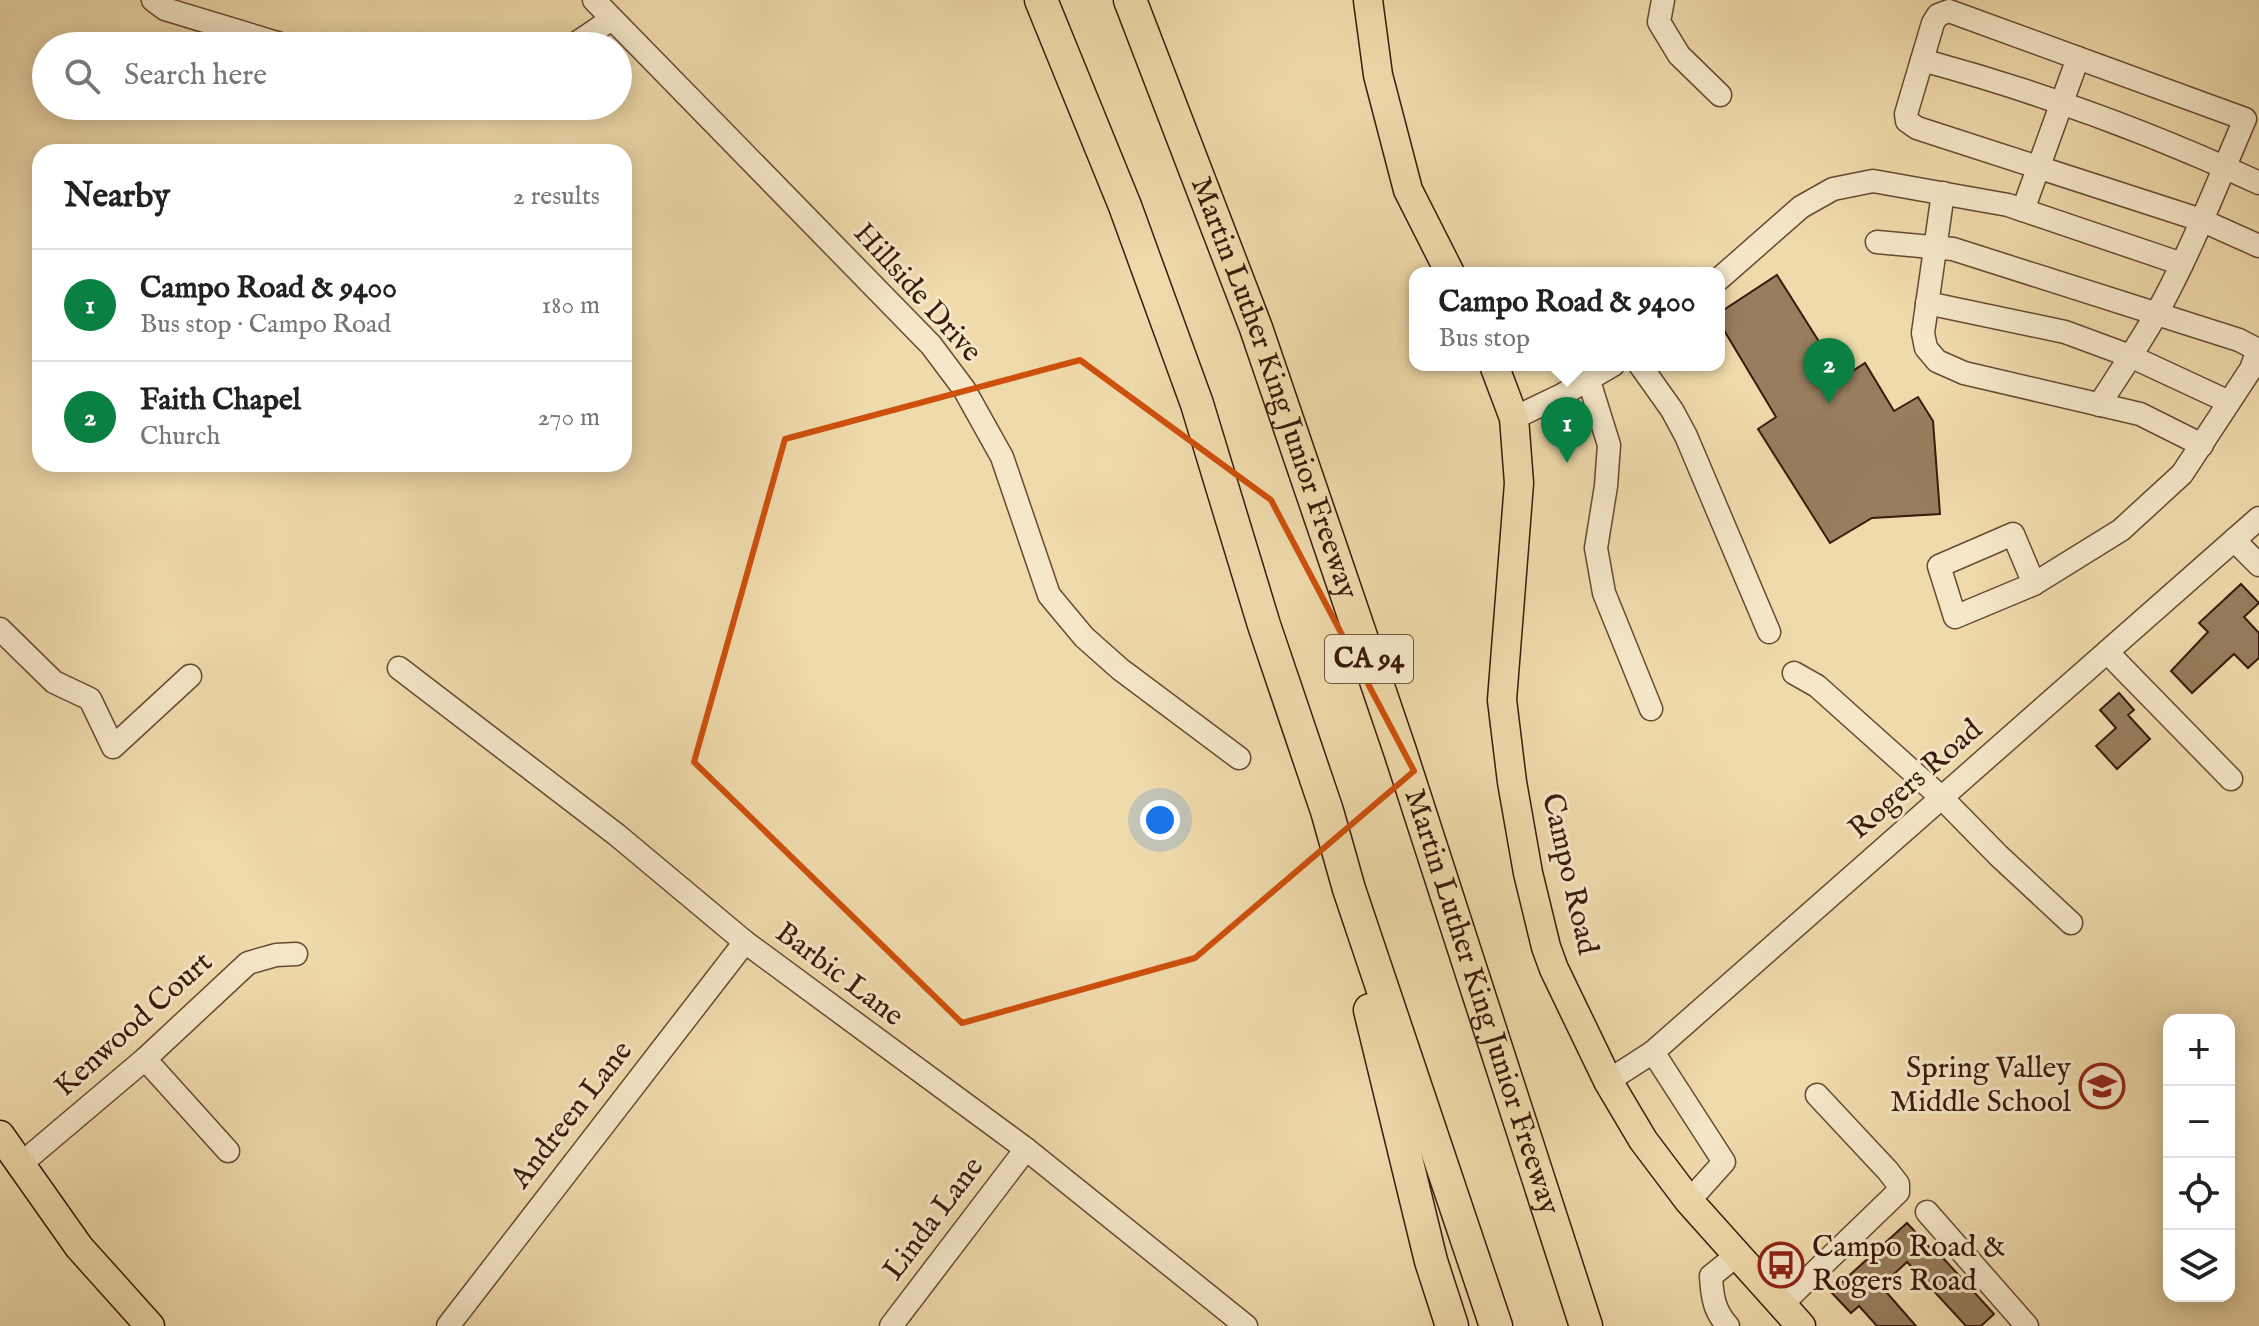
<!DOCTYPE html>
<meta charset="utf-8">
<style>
body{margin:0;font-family:"IM FELL English",serif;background:#f2f2f2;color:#222}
.controls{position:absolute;right:24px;bottom:24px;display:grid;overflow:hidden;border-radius:16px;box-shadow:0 4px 20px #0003}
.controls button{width:72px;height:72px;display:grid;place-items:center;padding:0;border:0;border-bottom:2px solid #e0e0e0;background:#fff;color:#222;font:40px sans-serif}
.you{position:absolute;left:1160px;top:820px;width:28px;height:28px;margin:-20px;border:6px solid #fff;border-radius:50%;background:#1a73e8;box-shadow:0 0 0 12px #1a73e833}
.badge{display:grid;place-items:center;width:52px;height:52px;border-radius:50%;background:#0b8043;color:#fff;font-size:26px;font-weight:700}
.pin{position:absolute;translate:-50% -66px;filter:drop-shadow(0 2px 4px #0008)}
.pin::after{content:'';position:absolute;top:42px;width:28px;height:24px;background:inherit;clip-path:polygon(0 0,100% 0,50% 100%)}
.popup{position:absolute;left:1409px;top:267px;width:316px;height:104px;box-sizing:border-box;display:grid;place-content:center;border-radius:16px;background:#fff;filter:drop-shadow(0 2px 6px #0005);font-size:26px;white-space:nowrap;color:#767676}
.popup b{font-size:30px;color:#222}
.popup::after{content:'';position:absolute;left:50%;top:100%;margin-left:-16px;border:16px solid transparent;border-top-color:#fff}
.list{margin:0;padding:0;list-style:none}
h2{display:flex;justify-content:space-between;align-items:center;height:104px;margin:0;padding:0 32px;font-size:34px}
h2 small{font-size:26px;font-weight:400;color:#767676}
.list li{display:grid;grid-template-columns:52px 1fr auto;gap:24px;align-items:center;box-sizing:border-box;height:112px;padding:0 32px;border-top:2px solid #e0e0e0}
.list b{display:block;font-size:30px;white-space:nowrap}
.list p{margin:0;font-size:26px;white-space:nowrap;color:#767676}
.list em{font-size:26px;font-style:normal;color:#767676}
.icon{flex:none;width:44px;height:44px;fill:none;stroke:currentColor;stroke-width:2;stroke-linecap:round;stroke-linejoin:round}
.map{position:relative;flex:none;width:2259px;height:1326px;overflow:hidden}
.search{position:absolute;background:#fff;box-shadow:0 4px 20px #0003;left:32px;top:32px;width:600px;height:88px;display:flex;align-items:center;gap:20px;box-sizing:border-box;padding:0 28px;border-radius:44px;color:#767676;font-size:30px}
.panel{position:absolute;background:#fff;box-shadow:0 4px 20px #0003;left:32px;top:144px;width:600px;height:328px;border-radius:24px}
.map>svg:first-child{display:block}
</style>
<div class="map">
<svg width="2259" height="1326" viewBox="0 0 2259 1326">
<rect width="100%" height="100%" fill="#efdaab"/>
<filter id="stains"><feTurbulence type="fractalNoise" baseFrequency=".0025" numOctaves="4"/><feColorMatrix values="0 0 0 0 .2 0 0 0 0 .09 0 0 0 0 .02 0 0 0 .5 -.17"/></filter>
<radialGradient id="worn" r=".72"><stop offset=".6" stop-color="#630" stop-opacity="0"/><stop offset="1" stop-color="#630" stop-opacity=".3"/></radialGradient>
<g fill="#987e5e" stroke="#3a1a0b" stroke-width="2">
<polygon points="1777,275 1842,378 1865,363 1894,411 1918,397 1933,421 1940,514 1872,518 1830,543 1758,429 1776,417 1719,322 1719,313"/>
<polygon points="2241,584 2259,603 2244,617 2259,633 2259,658 2248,668 2234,654 2192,693 2171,671 2208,632 2199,623"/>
<polygon points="2119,693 2134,710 2128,715 2150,739 2117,769 2096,746 2116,728 2100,710"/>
<polygon points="1907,1223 1932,1250 1934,1248 1994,1314 1981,1326 1966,1326 1907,1262 1881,1286 1916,1326 1877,1326 1859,1306 1851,1313 1831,1292"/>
</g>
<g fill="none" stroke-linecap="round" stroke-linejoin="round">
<g stroke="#674a33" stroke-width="25">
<g id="minor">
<polyline points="153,0 165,9 287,46"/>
<polyline points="594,0 931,345 964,389 1002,457 1049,595 1084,637 1120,669 1239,758"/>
<polyline points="1663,0 1659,22 1679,55 1720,95"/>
<polyline points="572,46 612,19"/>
<path d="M1922,60c114,31 230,73 337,123"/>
<polyline points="1943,193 1923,333 1926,348 1937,361 1964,373 2140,414 2202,445"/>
<polyline points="2023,210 2078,58"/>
<polyline points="1877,242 1953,249 2239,340 2258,350 2251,369 2182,474 2121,530 2034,584"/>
<polyline points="1719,279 1801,207 1833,189 1873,181 2008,205 2182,264"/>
<polyline points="1927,303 2065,332 2130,356 2229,402"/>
<polyline points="1640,365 1672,410 1686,436 1769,632"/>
<polyline points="1589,381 1609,445 1606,486 1596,548 1604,593 1651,709"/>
<path d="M2099,405c20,-31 41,-62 59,-94 34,-62 59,-127 87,-192l-296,-108 -11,4 -5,8 -27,91 1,7 10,7 284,92 58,26"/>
<polyline points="1514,418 1560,396 1613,365"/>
<polygon points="2013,534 2034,584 1955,617 1939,566"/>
<polyline points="2234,540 2259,565"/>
<polyline points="0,629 54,682 90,699 113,747 190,676"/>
<polyline points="2107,652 2231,779"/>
<polyline points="399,668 617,835 745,942 1026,1149 1246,1326"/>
<polyline points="1794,673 1817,686 1942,798 1999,856 2071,923"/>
<polyline points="1653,1052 1724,1162 1689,1201"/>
<polyline points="145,1059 228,1151"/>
<polyline points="1608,1081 1653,1052 2259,518"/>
<polyline points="22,1163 145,1059 248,963 276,955 296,954"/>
<polyline points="1927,1212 2027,1326"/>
<polyline points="1781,1305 1898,1192 1898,1184 1888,1171 1817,1095"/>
<polyline points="448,1326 745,942"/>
<polyline points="891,1326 1026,1149"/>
<path d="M1728,1326c-14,-15 -16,-30 -17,-50l26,-21"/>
</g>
</g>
<g stroke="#3a1a0b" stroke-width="31">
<g id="major">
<polyline points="1368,0 1378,75 1408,190 1450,273"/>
<polyline points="1494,365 1514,418 1519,483 1502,700 1512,782 1528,873 1546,947 1554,969 1608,1081 1643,1140 1689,1201 1801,1326"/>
<polyline points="0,1135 79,1247 150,1326"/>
</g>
</g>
<g stroke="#3a1a0b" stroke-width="35">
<g id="highway">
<polyline points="1041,0 1125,206 1197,404 1264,625 1327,811 1349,889 1496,1326"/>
<path id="s1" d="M1130,0l126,328 144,423 186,575"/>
<polyline points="1370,1010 1431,1261 1452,1326"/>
</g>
</g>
<use href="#minor" stroke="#f5e7c8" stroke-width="22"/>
<use href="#major" stroke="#efdaab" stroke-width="28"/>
<use href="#highway" stroke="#efdaab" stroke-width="32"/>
</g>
<path fill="none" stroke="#ce500c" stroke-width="6" stroke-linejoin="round" d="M1080,360l191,140 143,271 -219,187 -233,65 -268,-261 91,-323z"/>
<defs>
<g id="school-ring" transform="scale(2.3)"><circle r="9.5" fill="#f5e7c8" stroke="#8f2418" stroke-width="1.5"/><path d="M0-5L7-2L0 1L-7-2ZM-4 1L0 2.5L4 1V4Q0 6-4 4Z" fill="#8f2418"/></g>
<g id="bus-ring" transform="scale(2.3)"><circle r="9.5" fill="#f5e7c8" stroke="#8f2418" stroke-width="1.5"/><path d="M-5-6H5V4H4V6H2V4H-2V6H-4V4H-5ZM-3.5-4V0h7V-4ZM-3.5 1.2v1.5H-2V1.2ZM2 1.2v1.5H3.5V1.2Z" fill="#8f2418"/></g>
</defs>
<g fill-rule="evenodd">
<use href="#school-ring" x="2102" y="1086"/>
<use href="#bus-ring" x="1781" y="1265"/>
</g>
<g text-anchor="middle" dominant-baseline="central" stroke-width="6" stroke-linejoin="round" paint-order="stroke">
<rect fill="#f5e7c8" stroke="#725844" stroke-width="2" x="1325" y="635" width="88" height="48" rx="6"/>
<g font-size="28" font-weight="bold" fill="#3a1a0b">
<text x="1369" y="659">CA 94</text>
</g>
<g font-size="30" fill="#3a1a0b" stroke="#f5e7c8">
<text transform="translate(917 293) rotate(48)">Hillside Drive</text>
<text stroke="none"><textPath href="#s1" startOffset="414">Martin Luther King Junior Freeway</textPath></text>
<text transform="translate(1916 780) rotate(-41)">Rogers Road</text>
<text transform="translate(1569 874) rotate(77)">Campo Road</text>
<text transform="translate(839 975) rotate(37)">Barbic Lane</text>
<text stroke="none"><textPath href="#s1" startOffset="1062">Martin Luther King Junior Freeway</textPath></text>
<text transform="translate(134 1025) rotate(-42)">Kenwood Court</text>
<text transform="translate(572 1115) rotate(-52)">Andreen Lane</text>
<text transform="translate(934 1219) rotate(-53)">Linda Lane</text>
</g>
<g font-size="30" fill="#3a1a0b" stroke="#f5e7c8" text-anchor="end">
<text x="2071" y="1069">Spring Valley<tspan x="2071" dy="34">Middle School</tspan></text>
<text x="1812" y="1248" text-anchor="start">Campo Road &amp;<tspan x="1812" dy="34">Rogers Road</tspan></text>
</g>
</g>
<rect width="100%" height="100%" filter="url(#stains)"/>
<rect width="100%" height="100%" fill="url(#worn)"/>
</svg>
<div class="controls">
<button>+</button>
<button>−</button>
<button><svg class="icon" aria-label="locate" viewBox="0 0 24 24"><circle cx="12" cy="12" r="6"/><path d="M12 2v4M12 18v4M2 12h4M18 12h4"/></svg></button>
<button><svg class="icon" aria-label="layers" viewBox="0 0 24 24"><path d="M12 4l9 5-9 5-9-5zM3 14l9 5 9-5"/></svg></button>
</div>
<div class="you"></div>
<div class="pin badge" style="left:1567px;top:463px">1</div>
<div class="popup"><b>Campo Road &amp; 9400</b>Bus stop</div>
<div class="pin badge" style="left:1829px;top:404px">2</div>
<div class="search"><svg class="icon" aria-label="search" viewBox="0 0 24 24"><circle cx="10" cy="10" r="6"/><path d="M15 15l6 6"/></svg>Search here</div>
<section class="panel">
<h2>Nearby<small>2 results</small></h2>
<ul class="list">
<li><span class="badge">1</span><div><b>Campo Road &amp; 9400</b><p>Bus stop · Campo Road</p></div><em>180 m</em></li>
<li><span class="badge">2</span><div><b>Faith Chapel</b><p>Church</p></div><em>270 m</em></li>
</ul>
</section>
</div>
